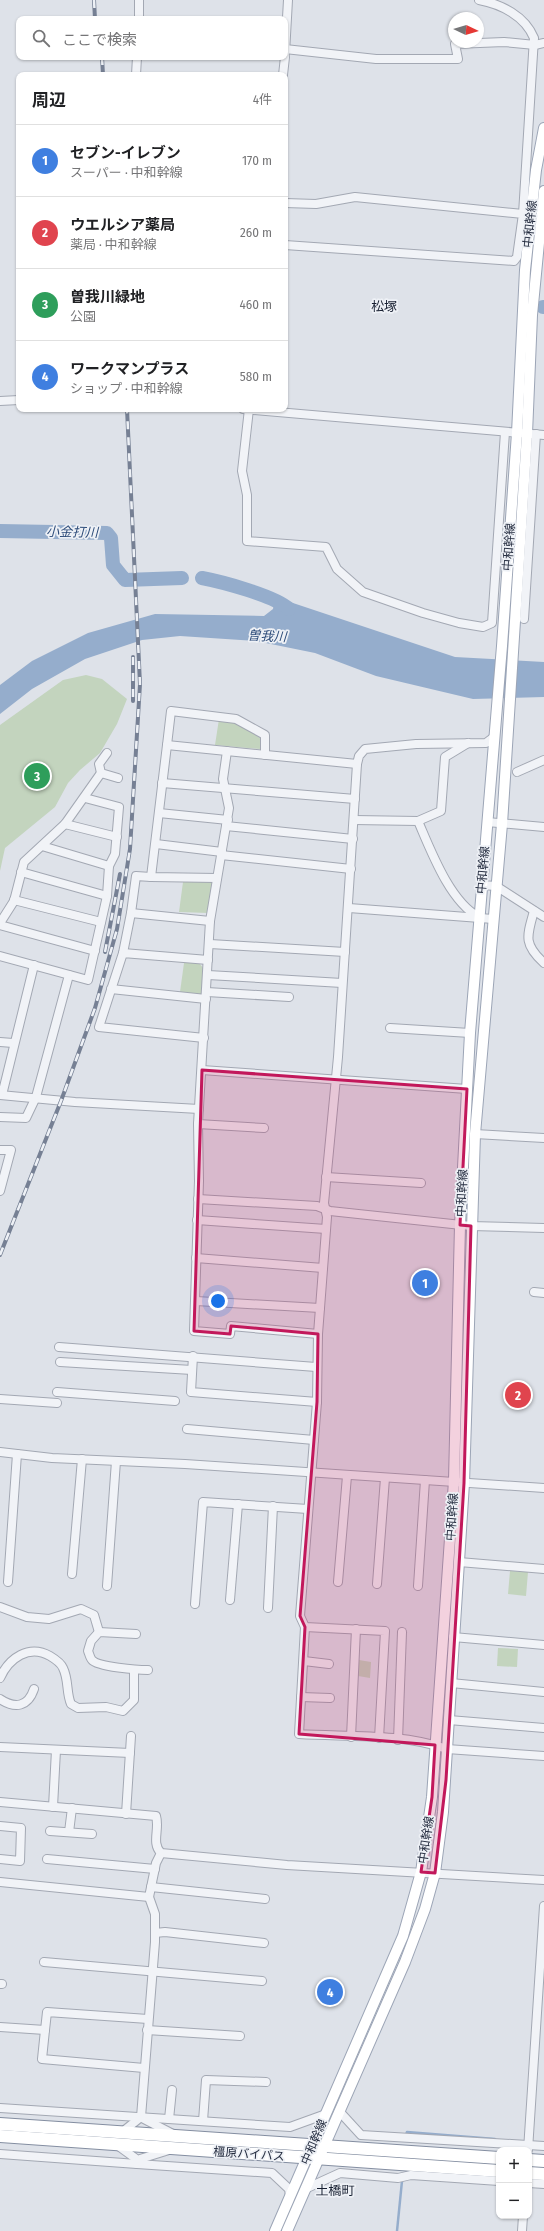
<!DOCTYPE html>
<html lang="ja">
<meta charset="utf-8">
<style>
body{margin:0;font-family:"Fira Sans Condensed","Noto Sans JP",sans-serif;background:#f6f6f6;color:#202124}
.controls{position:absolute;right:12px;bottom:12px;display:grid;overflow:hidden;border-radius:8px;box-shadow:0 1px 3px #0004}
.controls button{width:36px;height:36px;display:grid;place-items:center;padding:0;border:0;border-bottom:1px solid #e0e0e0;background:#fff;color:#202124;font:20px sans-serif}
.compass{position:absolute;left:448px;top:12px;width:36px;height:36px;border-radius:50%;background:#fff;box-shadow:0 1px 3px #0004;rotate:94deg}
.you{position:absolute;left:218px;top:1301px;width:14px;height:14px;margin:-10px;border:3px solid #fff;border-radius:50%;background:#1a73e8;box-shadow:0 0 0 6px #1a73e833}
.badge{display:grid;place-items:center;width:26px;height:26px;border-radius:50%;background:#0f766e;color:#fff;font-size:13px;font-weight:700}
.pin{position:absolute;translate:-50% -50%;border:2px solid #fff;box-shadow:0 1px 4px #0006}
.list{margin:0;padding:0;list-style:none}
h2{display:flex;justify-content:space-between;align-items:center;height:52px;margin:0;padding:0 16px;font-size:17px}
h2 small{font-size:13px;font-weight:400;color:#757577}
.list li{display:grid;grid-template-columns:26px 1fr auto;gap:12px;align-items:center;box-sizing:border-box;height:72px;padding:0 16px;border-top:1px solid #e0e0e0}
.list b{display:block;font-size:15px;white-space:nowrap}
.list p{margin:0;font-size:13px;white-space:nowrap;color:#757577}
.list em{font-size:13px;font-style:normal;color:#757577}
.icon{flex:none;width:22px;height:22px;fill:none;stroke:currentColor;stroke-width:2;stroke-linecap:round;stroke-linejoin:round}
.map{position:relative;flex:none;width:544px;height:2231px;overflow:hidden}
.search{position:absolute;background:#fff;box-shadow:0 1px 3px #0004;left:16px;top:16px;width:272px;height:44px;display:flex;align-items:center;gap:10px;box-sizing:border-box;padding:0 14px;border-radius:8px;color:#757577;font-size:15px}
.panel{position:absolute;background:#fff;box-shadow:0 1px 3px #0004;left:16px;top:72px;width:272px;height:340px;border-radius:8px}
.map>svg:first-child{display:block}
</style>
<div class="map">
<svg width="544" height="2231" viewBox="0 0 544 2231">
<rect width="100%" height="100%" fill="#dee2e9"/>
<g fill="#c3d4be">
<polygon points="86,675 102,679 127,699 117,724 100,753 80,770 68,783 55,807 5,848 0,871 0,725 63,680"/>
<polygon points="219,719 238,723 260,738 260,749 215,745"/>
<polygon points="183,882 213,882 208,913 179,912"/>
<polygon points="184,963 199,963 204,969 202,995 180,992"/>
<polygon points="510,1571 528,1572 526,1596 508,1594"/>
<polygon points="498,1648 518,1649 517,1667 497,1666"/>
<polygon points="359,1660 371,1662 370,1678 358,1676"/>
</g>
<polygon fill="#95adcc" points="275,597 455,657 544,662 544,697 473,699 376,676 315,653 256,641 180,636 142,640 85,659 32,689 0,714 0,685 32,661 88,633 155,614 264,616 273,609"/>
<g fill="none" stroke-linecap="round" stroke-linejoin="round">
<g stroke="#95adcc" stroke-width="2.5">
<polyline points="406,2135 407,2132 495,2139"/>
<polyline points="397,2231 402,2181"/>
</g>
<g stroke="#95adcc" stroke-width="14">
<polyline points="543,307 544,307"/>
<polyline points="0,531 107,533 111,538 113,565 125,580 182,578"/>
<path d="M202,578c21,4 73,18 87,31"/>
</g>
<g stroke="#a3a8b3" stroke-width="10">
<g id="minor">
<polyline points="139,0 139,19"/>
<path d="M479,0c22,4 46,16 55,38l-11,176 4,2"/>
<polyline points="285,49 376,59 458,59 455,44 504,42 535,45 544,43"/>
<polyline points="285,53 288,0"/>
<polyline points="136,75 137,57"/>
<polyline points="283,75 285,57"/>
<polyline points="285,203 316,204 355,197 523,214 517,257 514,261 285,245"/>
<polyline points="0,401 19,400"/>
<polyline points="243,409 544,435"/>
<polyline points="249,409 242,471 247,495 247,541 326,547 337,569 363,592 423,613 459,623 483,627 492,623 505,432"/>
<polyline points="524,619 536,434"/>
<polyline points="167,745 171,711 236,719 265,735 265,755"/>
<polyline points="227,751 223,779 229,808 210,921 198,1124 199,1181 194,1331 230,1334 231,1326 318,1334"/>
<polyline points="107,753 99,764 101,773 118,778"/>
<polyline points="517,772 544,760"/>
<polyline points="162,783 355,799"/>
<polyline points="159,813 228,820"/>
<path d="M354,820l64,1c13,30 32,81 61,96"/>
<polyline points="418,821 441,811 445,757 468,743"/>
<polyline points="487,822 544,827"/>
<polyline points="65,824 117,837"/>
<polyline points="226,826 353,839"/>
<polyline points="156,844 222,852"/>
<polyline points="42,846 109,866"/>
<polyline points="221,855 351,869"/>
<polyline points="21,872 107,896"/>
<polyline points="217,878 151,877 167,745 357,764"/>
<polyline points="482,885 496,886 544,917"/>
<polyline points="14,900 101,922"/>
<polyline points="349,908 493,919"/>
<path d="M534,911c-7,25 -11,33 10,52"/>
<polyline points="131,913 210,921"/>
<polyline points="0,923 14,901 24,862 65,824 101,773"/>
<polyline points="0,925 95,951"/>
<polyline points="210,944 345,952"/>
<polyline points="123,953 131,913 136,876 151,877"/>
<polyline points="0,956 88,980 107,896 109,866 115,854 119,807 85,798"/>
<polyline points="208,975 342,983"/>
<polyline points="111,989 206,999"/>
<polyline points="207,992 289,997"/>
<polyline points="390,1028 470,1033"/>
<polyline points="204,1038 99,1027 123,953 208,960"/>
<polyline points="0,1042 13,1043"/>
<polyline points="202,1070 467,1089"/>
<polyline points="0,1095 75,1102 199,1109"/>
<polyline points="2,1095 34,965"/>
<polyline points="0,1117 26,1118 36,1097 69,975"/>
<polyline points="198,1124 264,1128"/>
<polyline points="475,1134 544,1138"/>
<polyline points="0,1150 11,1150 0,1191"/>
<polyline points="326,1177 421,1183"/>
<polyline points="198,1199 317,1206 330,1211 471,1226 544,1228"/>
<polyline points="197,1220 326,1229"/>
<polyline points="196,1258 323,1268"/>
<polyline points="534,1292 544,1293"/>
<polyline points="196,1301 320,1308"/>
<polyline points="59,1347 316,1367"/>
<polyline points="193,1356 191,1392 317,1402"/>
<polyline points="60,1362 192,1370"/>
<polyline points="57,1392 175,1401"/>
<polyline points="0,1399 57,1403"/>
<polyline points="187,1429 314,1440"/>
<polyline points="0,1452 52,1458 185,1464 544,1488"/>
<polyline points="459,1562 544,1569"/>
<polyline points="72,1574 82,1459"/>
<polyline points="8,1582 17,1454"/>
<polyline points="338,1582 347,1476"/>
<polyline points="377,1584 385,1478"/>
<polyline points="107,1586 116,1461"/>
<polyline points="418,1586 425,1480"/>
<polyline points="230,1600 238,1504"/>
<polyline points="195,1604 203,1502 308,1509"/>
<polyline points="0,1607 27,1617 49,1619 81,1609 94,1615 99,1632"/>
<polyline points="268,1608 273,1506"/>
<path d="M305,1627l-6,107c48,3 102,-1 148,15l97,7"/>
<path d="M136,1634l-37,-2 -8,9 -3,10c1,2 2,7 4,9 6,7 46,10 56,10"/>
<polyline points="453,1637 544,1645"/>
<polyline points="304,1661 329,1664"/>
<path d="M0,1678c9,-20 29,-34 50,-22 5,3 11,7 13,12 6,12 3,25 8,36l7,4 28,-1 17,4 11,-11v-29"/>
<polyline points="451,1683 544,1692"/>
<polyline points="301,1697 330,1698"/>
<path d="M0,1699c15,10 28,8 34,-10"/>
<polyline points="449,1720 544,1728"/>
<polyline points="351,1737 356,1629"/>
<polyline points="379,1738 385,1631 305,1627 300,1616 317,1402 318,1334 327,1217 324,1203 338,1057 357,764 359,756 365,749 416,744 486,743 494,737"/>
<polyline points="398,1740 402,1632"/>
<polyline points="0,1747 130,1753"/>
<path d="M0,1802l156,14c4,13 -5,27 5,37l126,12 257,15"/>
<polyline points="53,1807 56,1750"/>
<polyline points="126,1814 131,1736"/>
<polyline points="0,1826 21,1828 20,1861 0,1859"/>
<polyline points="50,1831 92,1834"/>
<polyline points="69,1832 72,1808"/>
<polyline points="47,1859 155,1869"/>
<polyline points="0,1882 149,1897 156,1863 161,1853"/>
<polyline points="151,1887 265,1899"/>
<polyline points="155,1933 165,1932 264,1943"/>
<polyline points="44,1962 262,1981"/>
<polyline points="0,1984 2,1984"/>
<polyline points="0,2027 45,2030 42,2059 144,2068"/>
<polyline points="45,2030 47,2012 148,2019"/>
<polyline points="147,2030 240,2036"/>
<polyline points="0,2108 290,2127 326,2114"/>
<polyline points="339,2111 361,2135 544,2146"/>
<polyline points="144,2119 173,2134"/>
<polyline points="169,2119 172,2090"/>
<polyline points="203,2121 206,2080 266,2082"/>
<polyline points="121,2133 141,2117 155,1942 155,1914 149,1897"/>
<polyline points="117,2145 135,2158 137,2164 272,2173 289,2189 290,2196"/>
<polyline points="528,2150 544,1906"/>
<polyline points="0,2154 137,2164 140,2159 169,2150"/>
<polyline points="529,2183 544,2184"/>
<polyline points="305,2189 340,2173 398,2178 411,2175 499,2181"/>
<polyline points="522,2231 523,2216"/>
</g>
</g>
<g stroke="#9ca5b6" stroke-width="12">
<g id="major">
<polyline points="275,2231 403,1936 421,1872 432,1797 454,1481 460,1225 470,1033 502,646 517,433 525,270 536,170 544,128"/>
<polyline points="287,2231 405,1962 425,1909 435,1873 443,1812 464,1483 475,1134 502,824 527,434 532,315 544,191"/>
</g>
</g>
<g stroke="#848ea1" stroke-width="14">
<g id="highway">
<polyline points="0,2124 499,2158"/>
<polyline points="0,2136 499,2171"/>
<polyline points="529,2160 544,2161"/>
<polyline points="529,2173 544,2174"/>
</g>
</g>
<use href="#minor" stroke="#f1f3f7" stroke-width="8"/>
<use href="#major" stroke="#fff" stroke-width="10"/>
<use href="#highway" stroke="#fff" stroke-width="12"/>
<g stroke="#768094" stroke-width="4">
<g id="rail">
<polyline points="94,0 95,19"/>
<polyline points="102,57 103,75"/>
<polyline points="133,657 133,701"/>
<polyline points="105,952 120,874"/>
<polyline points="0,1255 61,1101 95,1008 117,929 130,849 140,684 127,409"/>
</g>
</g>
<use href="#rail" stroke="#eef1f6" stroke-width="2.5" stroke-dasharray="8" stroke-linecap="butt"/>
</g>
<path fill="#c2185b" fill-opacity="0.2" stroke="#c2185b" stroke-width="3" stroke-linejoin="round" d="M202,1070l265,19 -7,136 11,1 -7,257 -18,297 -11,93 -14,-1 11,-75 3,-52 -136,-11 6,-107 -5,-11 17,-214 1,-68 -87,-8 -1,8 -36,-3z"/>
<g text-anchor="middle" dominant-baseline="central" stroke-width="3.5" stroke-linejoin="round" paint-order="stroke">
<g font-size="12" fill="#262e41" stroke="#eef1f6">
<text transform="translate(530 224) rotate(-84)">中和幹線</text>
<text transform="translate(509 547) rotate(-86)">中和幹線</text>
<text transform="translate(483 870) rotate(-85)">中和幹線</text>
<text transform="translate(462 1193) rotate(-87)">中和幹線</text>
<text transform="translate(452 1517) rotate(-86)">中和幹線</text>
<text transform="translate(426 1840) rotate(-82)">中和幹線</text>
<text transform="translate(314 2142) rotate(-67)">中和幹線</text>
<text transform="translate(249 2154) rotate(4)">橿原バイパス</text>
</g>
<g font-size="13" fill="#182032" stroke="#eef1f6">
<text x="384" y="306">松塚</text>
<text x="335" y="2190">土橋町</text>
</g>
<g font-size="13" font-style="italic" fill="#2c4b79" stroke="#eef1f6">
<text transform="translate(72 532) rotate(1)">小金打川</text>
<text transform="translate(267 636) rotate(3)">曽我川</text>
</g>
</g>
</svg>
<div class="controls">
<button>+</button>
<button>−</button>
</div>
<svg class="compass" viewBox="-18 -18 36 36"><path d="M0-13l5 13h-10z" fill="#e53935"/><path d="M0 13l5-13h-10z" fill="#757577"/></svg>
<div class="you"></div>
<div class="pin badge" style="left:425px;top:1283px;background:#3f7fe0">1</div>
<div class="pin badge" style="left:518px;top:1395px;background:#e0444e">2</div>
<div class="pin badge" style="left:37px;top:776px;background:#2e9e5b">3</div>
<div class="pin badge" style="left:330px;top:1992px;background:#3f7fe0">4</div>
<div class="search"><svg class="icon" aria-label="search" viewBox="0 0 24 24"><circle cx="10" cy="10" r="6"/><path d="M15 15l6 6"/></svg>ここで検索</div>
<section class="panel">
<h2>周辺<small>4件</small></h2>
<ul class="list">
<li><span class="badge" style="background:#3f7fe0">1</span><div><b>セブン-イレブン</b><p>スーパー · 中和幹線</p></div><em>170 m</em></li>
<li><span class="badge" style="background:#e0444e">2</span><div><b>ウエルシア薬局</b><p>薬局 · 中和幹線</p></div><em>260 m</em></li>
<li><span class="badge" style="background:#2e9e5b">3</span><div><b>曽我川緑地</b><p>公園</p></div><em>460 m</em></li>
<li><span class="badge" style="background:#3f7fe0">4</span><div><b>ワークマンプラス</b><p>ショップ · 中和幹線</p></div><em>580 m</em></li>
</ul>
</section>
</div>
